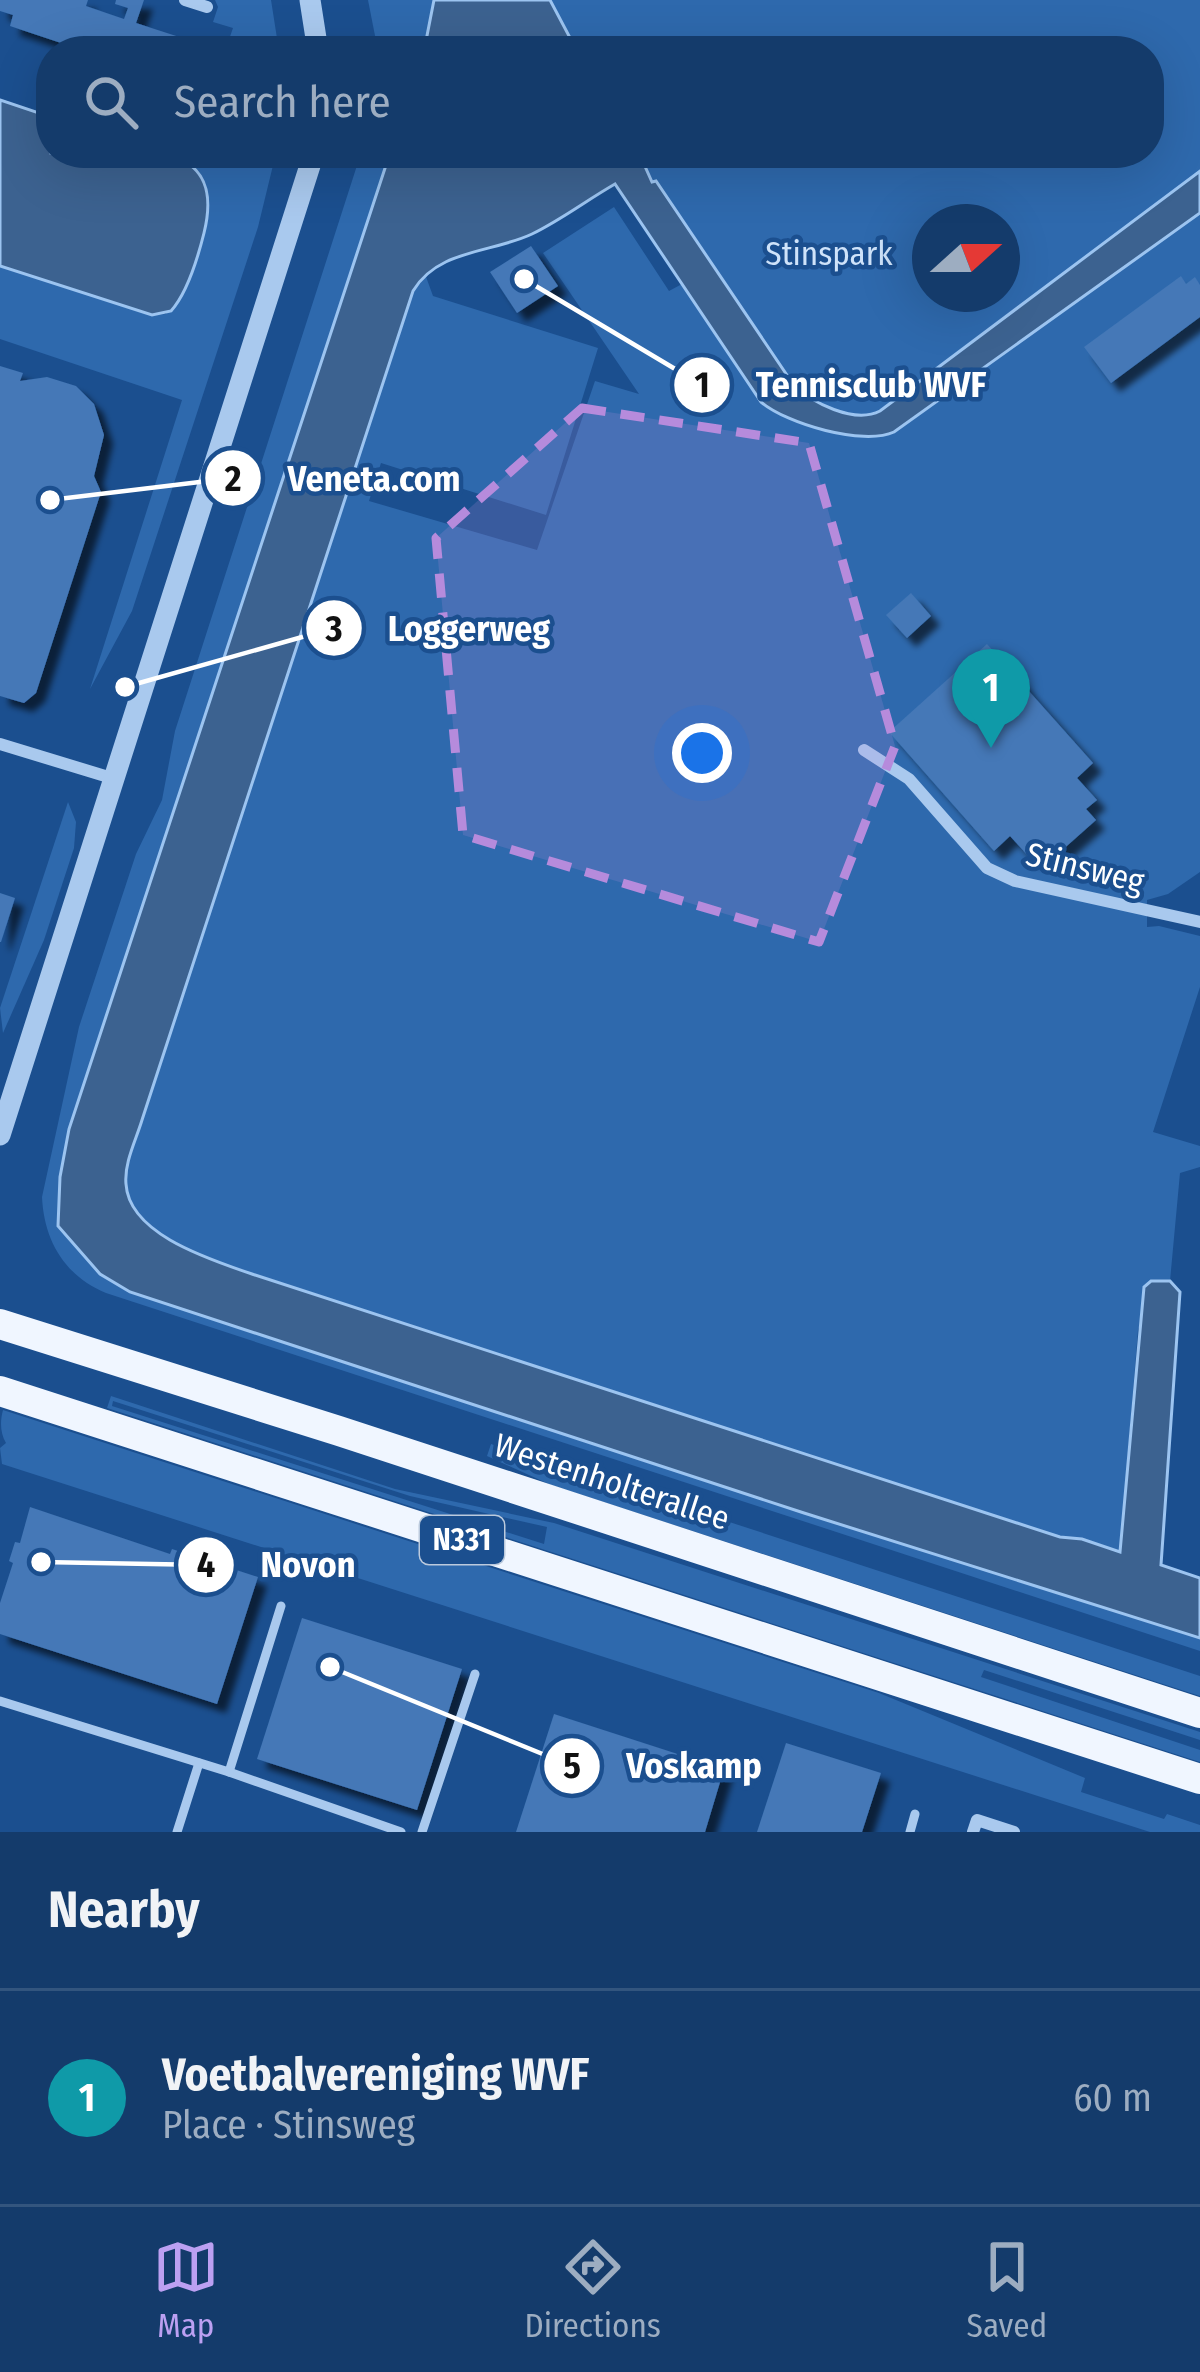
<!DOCTYPE html>
<meta charset="utf-8">
<style>
body{margin:0;font-family:"Fira Sans Condensed",sans-serif;background:#1d4271;color:#f1f3f6}
.compass{position:absolute;left:912px;top:204px;width:108px;height:108px;border-radius:50%;background:#143b6b;box-shadow:0 12px 48px #0002;rotate:69deg}
.you{position:absolute;left:702px;top:753px;width:42px;height:42px;margin:-30px;border:9px solid #fff;border-radius:50%;background:#1a73e8;box-shadow:0 0 0 18px #1a73e833}
.badge{display:grid;place-items:center;width:78px;height:78px;border-radius:50%;background:#bca0f2;color:#fff;font-size:39px;font-weight:700}
.pin{position:absolute;translate:-50% -99px;filter:drop-shadow(0 3px 6px #0008)}
.pin::after{content:'';position:absolute;top:63px;width:42px;height:36px;background:inherit;clip-path:polygon(0 0,100% 0,50% 100%)}
.list{margin:0;padding:0;list-style:none}
h2{display:flex;justify-content:space-between;align-items:center;height:156px;margin:0;padding:0 48px;font-size:51px}
h2 small{font-size:39px;font-weight:400;color:#9dadc1}
.list li{display:grid;grid-template-columns:78px 1fr auto;gap:36px;align-items:center;box-sizing:border-box;height:216px;padding:0 48px;border-top:3px solid #33557e}
.list b{display:block;font-size:45px;white-space:nowrap}
.list p{margin:0;font-size:39px;white-space:nowrap;color:#9dadc1}
.list em{font-size:39px;font-style:normal;color:#9dadc1}
.icon{flex:none;width:66px;height:66px;fill:none;stroke:currentColor;stroke-width:2;stroke-linecap:round;stroke-linejoin:round}
.map{position:relative;flex:none;width:1200px;height:1832px;overflow:hidden}
.search{position:absolute;background:#143b6b;box-shadow:0 12px 48px #0002;left:36px;right:36px;top:36px;height:132px;display:flex;align-items:center;gap:30px;box-sizing:border-box;padding:0 42px;border-radius:48px;color:#9dadc1;font-size:45px}
.sheet{height:372px;background:#143b6b}
nav{display:flex;justify-content:space-around;align-items:center;box-sizing:border-box;height:168px;border-top:3px solid #33557e;background:#143b6b;font-size:33px;color:#9dadc1}
nav a{display:grid;justify-items:center;gap:6px}
nav .on{color:#bca0f2}
.map>svg:first-child{display:block}
</style>
<div class="map">
<svg width="1200" height="1832" viewBox="0 0 1200 1832">
<defs>
<filter id="shadow"><feDropShadow dx="9" dy="9" stdDeviation="3" flood-color="#0009"/></filter>
</defs>
<rect width="100%" height="100%" fill="#1b4f8f"/>
<g fill="#2e69ad" fill-rule="evenodd">
<polygon points="215,0 271,0 279,51 225,51 233,28 213,22 218,7"/>
<polygon points="368,0 434,0 424,51 378,51"/>
<path d="M550,0h650v171l-320,240c-31,16 -74,-12 -94,-36l-129,-193h-5l-13,-29h510v-102h-572zM930,222h72v72h-72z"/>
<polygon points="163,153 276,153 258,227 132,611 90,689 182,400 0,339 0,266 152,315 166,314 190,162"/>
<path d="M361,153h29l-321,976 61,163 674,221 396,125v13l-1094,-358c-41,-17 -62,-52 -64,-96l37,-170 57,-173 26,-54 13,-69z"/>
<path d="M614,207l55,84 13,-7 79,118 115,35 19,-5 305,-219v659l-32,22 -21,6v27l12,-1 41,10v51l-47,145 47,14v21l-20,6 -10,108 -14,-1 -18,50 -18,222 -38,-13 -22,-2 -851,-278c-34,-16 -87,-38 -83,-84 1,-18 10,-37 16,-55l271,-829 12,-17 8,22 165,52 -52,167 -165,-52 -12,38 168,49 58,-169 44,13 -96,-141z"/>
<polygon points="68,802 76,822 74,848 44,940 3,1033 0,1008"/>
<path d="M111,1396l284,93 159,34 646,209v8l-216,-70 -3,7 219,73v12l-1093,-354zM113,1401l297,95 137,31 -3,17 -432,-138z"/>
<path d="M3,1410l876,283 206,85 -4,14 83,27 3,-5 33,11v7h-50l-1148,-368 -2,-16 6,-5c-6,-10 -6,-22 -3,-33z"/>
<polygon points="491,1444 1200,1676 1200,1696 551,1485 487,1456"/>
</g>
<g fill="#3c6290" stroke="#9cc4f0" stroke-width="3">
<polygon points="434,0 550,0 577,51 424,51"/>
<path d="M0,100l51,17v36c68,0 179,-25 153,80 -6,24 -16,59 -33,78l-19,4 -152,-49z"/>
<path d="M390,153h249l13,29 4,-1 137,203c19,19 61,40 87,27l320,-240v42l-306,219c-31,14 -107,-8 -133,-30l-146,-218c-28,16 -54,36 -83,50 -40,19 -94,15 -119,57l-271,829c-6,20 -18,43 -16,64 3,51 86,76 126,90l808,263 22,2 38,13 24,-265 7,-6h19l10,11 -19,273 39,13v60l-396,-125 -674,-221 -30,-18 -42,-48 2,-49 9,-48z"/>
</g>
<g fill="#4478b7" filter="url(#shadow)">
<polygon points="0,0 88,0 86,6 124,19 128,8 115,4 116,0 144,0 136,23 201,44 198,51 85,51 10,26 13,15 0,11"/>
<polygon points="531,246 558,286 517,313 490,272"/>
<polygon points="1181,276 1186,284 1195,277 1200,285 1200,317 1111,383 1084,347"/>
<polygon points="0,366 23,373 20,381 47,377 76,386 94,404 104,435 94,476 101,492 36,693 24,703 0,696"/>
<polygon points="911,593 931,616 907,638 886,615"/>
<polygon points="987,644 1093,763 1077,778 1097,800 1086,809 1096,820 1051,860 1041,850 1031,859 1010,836 994,851 889,732"/>
<polygon points="0,893 15,898 1,942 0,942"/>
<polygon points="30,1507 170,1554 172,1549 258,1577 217,1704 0,1634 0,1603 13,1563 9,1561 15,1542 20,1543"/>
<polygon points="302,1618 462,1669 417,1810 257,1759"/>
<polygon points="554,1714 724,1769 705,1832 516,1832"/>
<polygon points="786,1743 881,1773 862,1832 757,1832"/>
</g>
<g fill="none" stroke-linecap="round" stroke-linejoin="round">
<g stroke="#a9c9ee" stroke-width="9">
<polyline points="0,1701 229,1772 401,1832"/>
<polyline points="229,1772 281,1606"/>
<polyline points="177,1832 199,1763"/>
<polyline points="422,1832 475,1674"/>
<polyline points="910,1832 915,1814"/>
</g>
<g stroke="#a9c9ee" stroke-width="12">
<polyline points="185,0 207,7"/>
<polyline points="0,744 115,779"/>
<polyline points="864,750 909,779 987,868 1015,881 1200,922"/>
<polyline points="973,1832 977,1820 1014,1832"/>
</g>
<g stroke="#a9c9ee" stroke-width="21">
<polyline points="310,0 318,51"/>
<polyline points="0,1135 314,153"/>
</g>
<g stroke="#f0f6ff" stroke-width="30">
<polyline points="0,1324 339,1431 1200,1713"/>
<polyline points="0,1391 1200,1779"/>
</g>
</g>
<path fill="#b68bdc" fill-opacity="0.2" stroke="#b68bdc" stroke-width="9" stroke-dasharray="24 15" stroke-linejoin="round" d="M582,408l227,35 86,303 -76,196 -356,-107 -27,-297z"/>
<g text-anchor="middle" dominant-baseline="central" stroke-width="9" stroke-linejoin="round" paint-order="stroke">
<rect fill="#1b4f8f" stroke="#bbcadd" stroke-width="3" x="420" y="1516" width="84" height="48" rx="9"/>
<g font-size="30" font-weight="bold" fill="#fff">
<text x="462" y="1540">N331</text>
</g>
<g font-size="33" fill="#cfe3fa" stroke="#1b4f8f">
<text x="829" y="254">Stinspark</text>
</g>
<g font-size="33" fill="#fff" stroke="#1b4f8f">
<text transform="translate(1085 868) rotate(14)">Stinsweg</text>
<text transform="translate(612 1482) rotate(18)">Westenholterallee</text>
</g>
</g>
<path fill="none" stroke="#fff" stroke-width="4.5" d="M524 279L702 385M50 500L233 478M125 687L334 628M41 1562L206 1565M330 1667L572 1766"/>
<g fill="#fff" stroke="#1b4f8f" stroke-width="4.5">
<circle cx="524" cy="279" r="12"/>
<circle cx="50" cy="500" r="12"/>
<circle cx="125" cy="687" r="12"/>
<circle cx="41" cy="1562" r="12"/>
<circle cx="330" cy="1667" r="12"/>
<circle cx="702" cy="385" r="30"/>
<circle cx="233" cy="478" r="30"/>
<circle cx="334" cy="628" r="30"/>
<circle cx="206" cy="1565" r="30"/>
<circle cx="572" cy="1766" r="30"/>
</g>
<g font-size="36" text-anchor="middle" font-weight="bold" fill="#111">
<text x="702" y="397">1</text>
<text x="233" y="491">2</text>
<text x="334" y="641">3</text>
<text x="206" y="1577">4</text>
<text x="572" y="1778">5</text>
</g>
<g font-size="36" text-anchor="middle" font-weight="bold" fill="#fff" stroke="#1b4f8f" stroke-width="9" stroke-linejoin="round" paint-order="stroke">
<text x="871" y="397">Tennisclub WVF</text>
<text x="374" y="491">Veneta.com</text>
<text x="469" y="641">Loggerweg</text>
<text x="308" y="1577">Novon</text>
<text x="694" y="1778">Voskamp</text>
</g>
</svg>
<svg class="compass" viewBox="-18 -18 36 36"><path d="M0-13l5 13h-10z" fill="#e53935"/><path d="M0 13l5-13h-10z" fill="#9dadc1"/></svg>
<div class="you"></div>
<div class="pin badge" style="left:991px;top:748px;background:#0f9aa8">1</div>
<div class="search"><svg class="icon" aria-label="search" viewBox="0 0 24 24"><circle cx="10" cy="10" r="6"/><path d="M15 15l6 6"/></svg>Search here</div>
</div>
<section class="sheet">
<h2>Nearby<small></small></h2>
<ul class="list">
<li><span class="badge" style="background:#0f9aa8">1</span><div><b>Voetbalvereniging WVF</b><p>Place · Stinsweg</p></div><em>60 m</em></li>
</ul>
</section>
<nav>
<a class="on"><svg class="icon" aria-label="map" viewBox="0 0 24 24"><path d="M3 6l6-2 6 2 6-2v14l-6 2-6-2-6 2zM9 4v14M15 6v14"/></svg>Map</a>
<a><svg class="icon" aria-label="directions" viewBox="0 0 24 24"><path d="M12 3l9 9-9 9-9-9zM9 14v-3h6M13 9l2 2-2 2"/></svg>Directions</a>
<a><svg class="icon" aria-label="saved" viewBox="0 0 24 24"><path d="M7 4h10v16l-5-4-5 4z"/></svg>Saved</a>
</nav>
